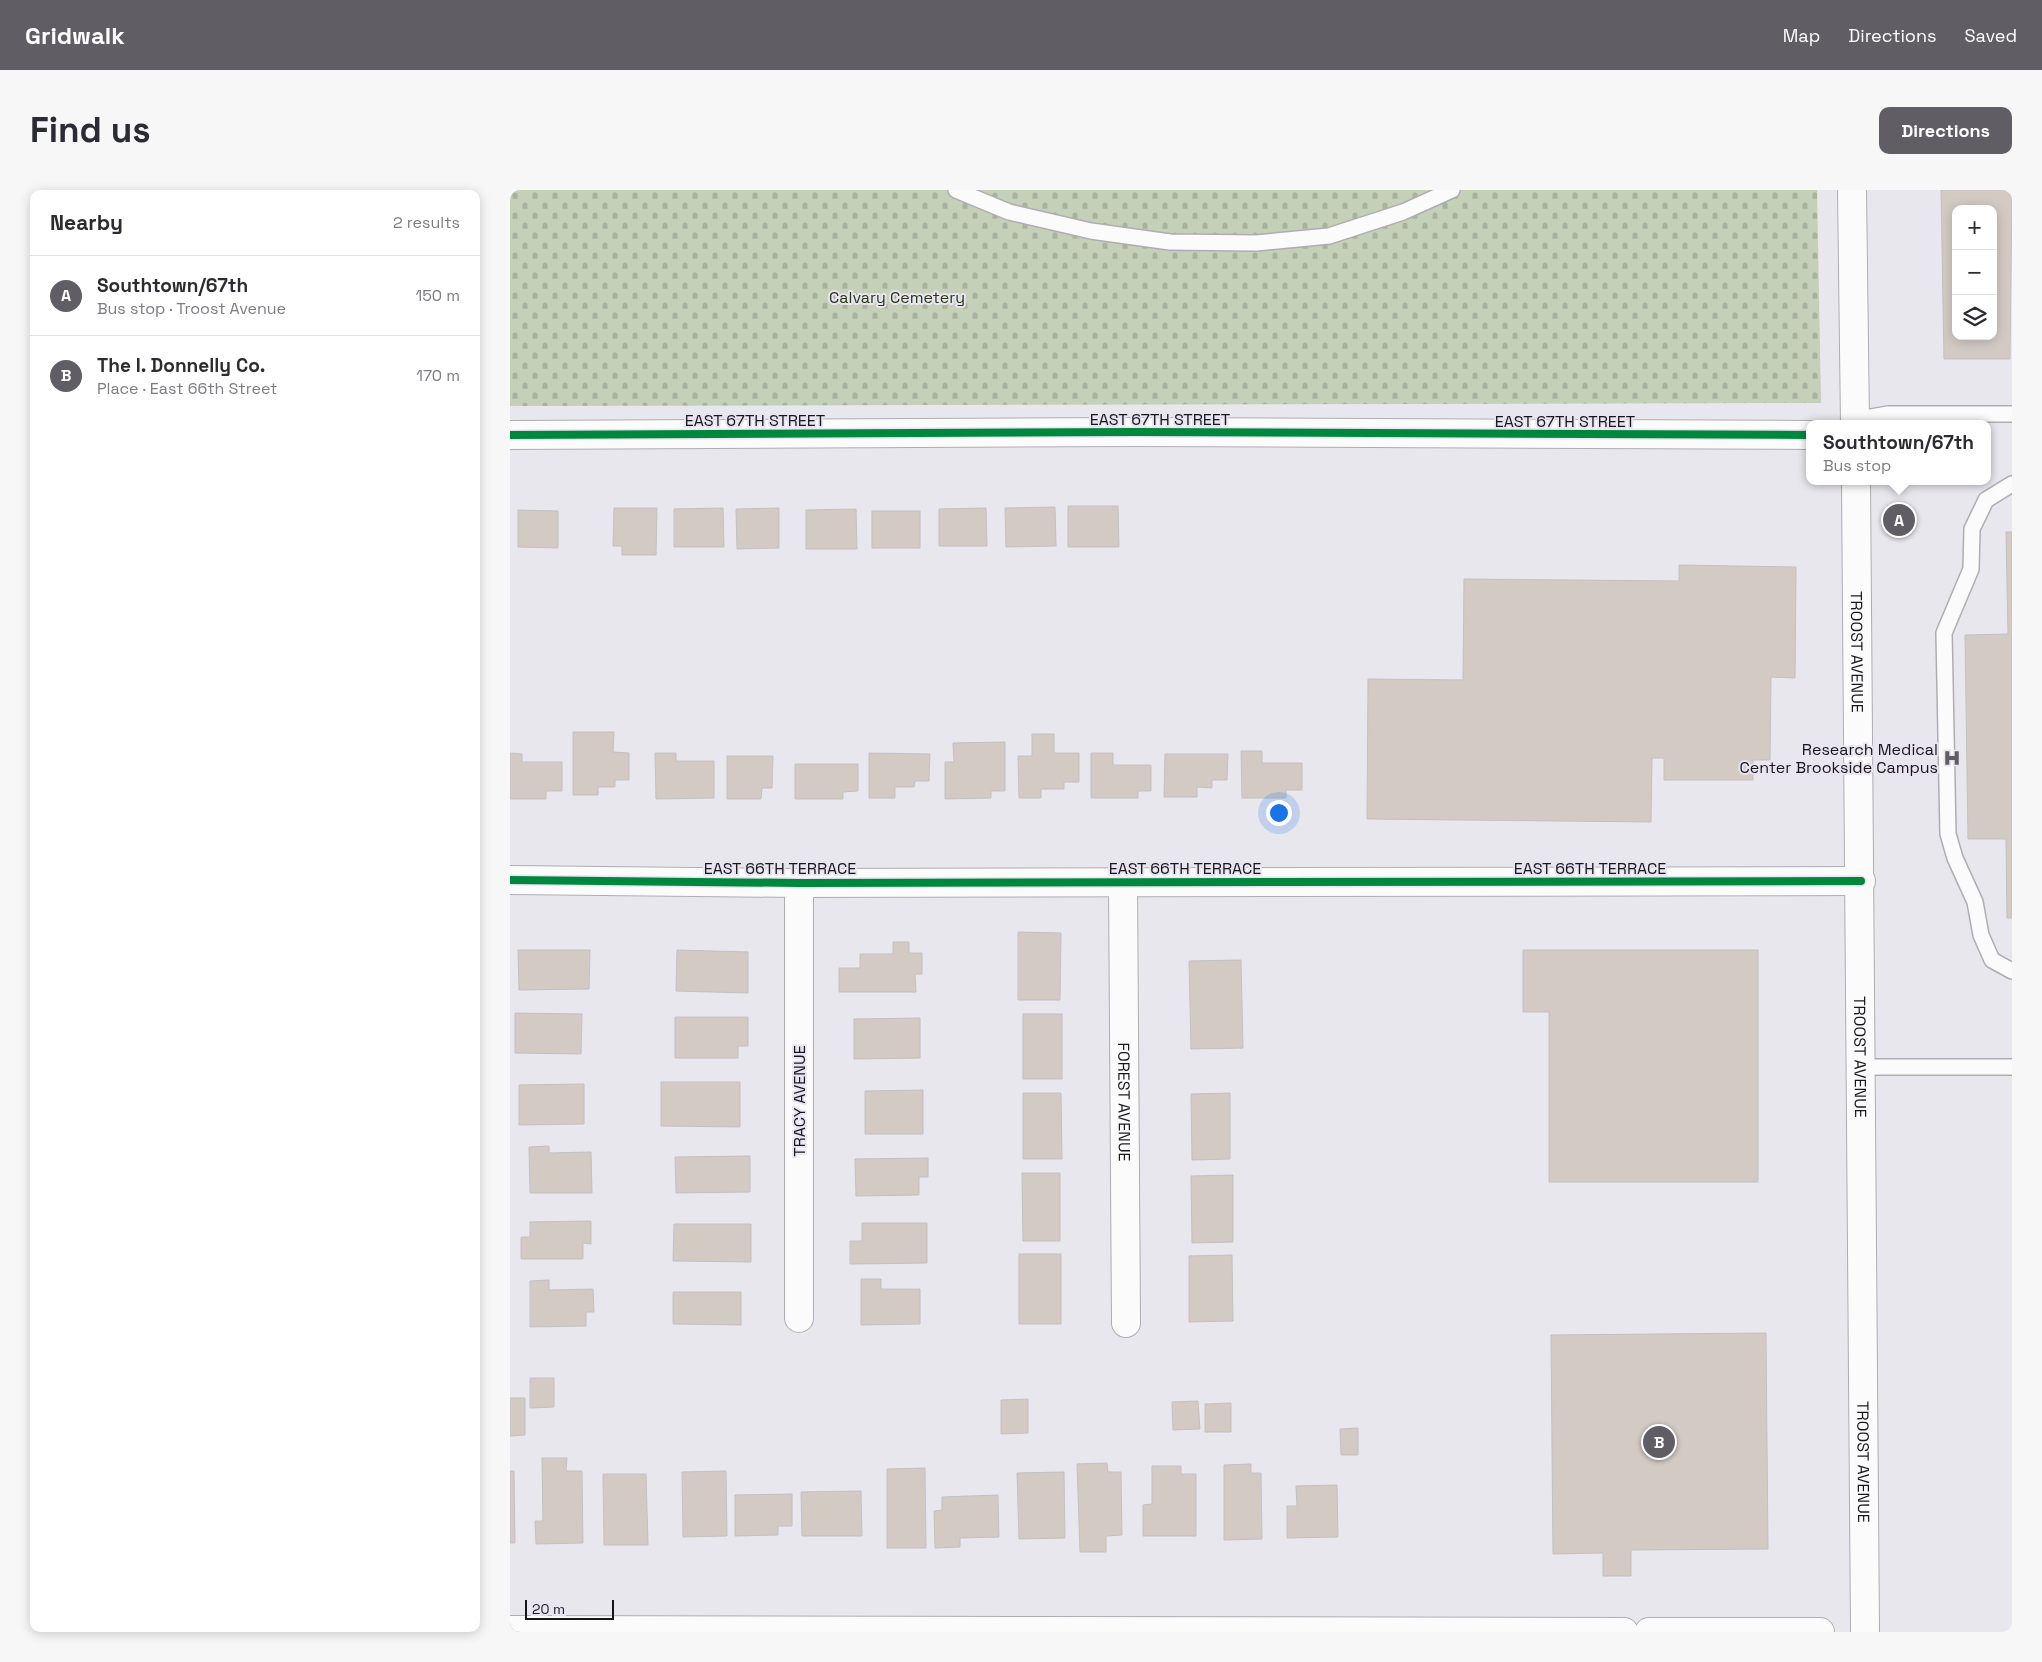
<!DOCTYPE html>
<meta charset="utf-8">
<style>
body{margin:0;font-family:"Space Grotesk",sans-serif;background:#f7f7f7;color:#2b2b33}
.controls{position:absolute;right:15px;top:15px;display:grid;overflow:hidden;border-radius:10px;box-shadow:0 2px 12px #0003}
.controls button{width:45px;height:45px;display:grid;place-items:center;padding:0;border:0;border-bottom:1px solid #e1e1e2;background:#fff;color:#2b2b33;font:25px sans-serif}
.scale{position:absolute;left:15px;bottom:12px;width:89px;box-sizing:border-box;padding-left:5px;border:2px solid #17151a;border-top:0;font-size:14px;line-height:18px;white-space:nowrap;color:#17151a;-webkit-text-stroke:4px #e8e4f1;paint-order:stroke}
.you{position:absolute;left:768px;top:622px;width:18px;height:18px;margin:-12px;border:4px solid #fff;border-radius:50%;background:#1a73e8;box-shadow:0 0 0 8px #1a73e833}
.badge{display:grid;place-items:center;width:32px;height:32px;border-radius:50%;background:#605e64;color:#fff;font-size:16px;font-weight:700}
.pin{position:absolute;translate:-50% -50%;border:2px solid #fff;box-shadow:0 1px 5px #0006}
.popup{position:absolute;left:1296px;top:230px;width:185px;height:65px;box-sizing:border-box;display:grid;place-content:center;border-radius:10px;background:#fff;filter:drop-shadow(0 1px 4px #0005);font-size:16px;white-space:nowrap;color:#7c7c81}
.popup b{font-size:19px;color:#2b2b33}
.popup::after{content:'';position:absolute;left:50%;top:100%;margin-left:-10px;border:10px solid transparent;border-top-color:#fff}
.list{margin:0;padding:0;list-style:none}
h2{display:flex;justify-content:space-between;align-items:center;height:65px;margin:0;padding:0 20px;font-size:21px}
h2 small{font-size:16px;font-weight:400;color:#7c7c81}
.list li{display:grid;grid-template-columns:32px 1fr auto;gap:15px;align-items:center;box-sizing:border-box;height:80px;padding:0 20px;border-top:1px solid #e1e1e2}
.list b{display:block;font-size:19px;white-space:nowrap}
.list p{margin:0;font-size:16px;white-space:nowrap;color:#7c7c81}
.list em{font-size:16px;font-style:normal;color:#7c7c81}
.icon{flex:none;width:28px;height:28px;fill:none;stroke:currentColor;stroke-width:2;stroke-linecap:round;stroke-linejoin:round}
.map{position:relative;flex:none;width:1502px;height:1442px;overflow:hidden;border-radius:10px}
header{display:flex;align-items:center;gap:30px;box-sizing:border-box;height:70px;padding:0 25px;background:#605e64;color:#fff}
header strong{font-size:24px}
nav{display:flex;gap:28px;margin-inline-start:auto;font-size:18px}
.intro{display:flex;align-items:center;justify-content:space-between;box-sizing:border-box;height:120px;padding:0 30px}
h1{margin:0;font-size:35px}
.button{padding:12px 22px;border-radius:10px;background:#605e64;color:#fff;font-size:18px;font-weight:700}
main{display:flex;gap:30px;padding:0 30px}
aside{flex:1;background:#fff;border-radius:10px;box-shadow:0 2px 12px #0003}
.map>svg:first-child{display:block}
</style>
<header>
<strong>Gridwalk</strong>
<nav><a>Map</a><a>Directions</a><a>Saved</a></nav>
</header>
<div class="intro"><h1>Find us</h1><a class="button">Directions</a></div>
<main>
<aside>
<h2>Nearby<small>2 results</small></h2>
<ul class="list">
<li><span class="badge">A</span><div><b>Southtown/67th</b><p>Bus stop · Troost Avenue</p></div><em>150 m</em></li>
<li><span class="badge">B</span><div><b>The I. Donnelly Co.</b><p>Place · East 66th Street</p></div><em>170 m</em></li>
</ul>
</aside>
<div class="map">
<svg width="1502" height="1442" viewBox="0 0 1502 1442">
<defs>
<pattern id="cemetery-stones" width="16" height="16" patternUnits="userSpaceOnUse" patternTransform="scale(1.25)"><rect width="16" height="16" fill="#c4d0b8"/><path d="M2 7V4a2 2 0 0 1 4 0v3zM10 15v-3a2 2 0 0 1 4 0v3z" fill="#a8b29e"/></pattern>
</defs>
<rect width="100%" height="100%" fill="#e9e7ee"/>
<polygon fill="url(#cemetery-stones)" points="0,0 1307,0 1311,213 0,216"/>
<g fill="#d3cac4" stroke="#c3c0c1" fill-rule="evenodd">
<path d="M1431,0h71l-2,169h-66zM1446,19h37v127h-37z"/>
<polygon points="558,316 608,316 609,357 558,357"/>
<polygon points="545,317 546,356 496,357 495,318"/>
<polygon points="104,318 147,318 146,365 112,365 112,356 103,356"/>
<polygon points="213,318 214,357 164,357 164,319"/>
<polygon points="269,318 269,358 227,359 226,319"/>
<polygon points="476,318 477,356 429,356 429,319"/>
<polygon points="346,319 347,359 296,359 296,320"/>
<polygon points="8,320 48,321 48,358 8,357"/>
<rect x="362" y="321" width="48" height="37"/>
<polygon points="1496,342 1502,342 1502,728 1497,728 1496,649 1458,649 1455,445 1498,444"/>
<polygon points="1169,375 1286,377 1285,488 1261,487 1260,570 1243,570 1243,590 1154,590 1154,568 1142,568 1141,632 857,629 858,489 953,490 954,389 1169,391"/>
<polygon points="63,542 104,542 103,562 119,563 119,590 105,590 105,597 88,597 88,605 63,605"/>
<polygon points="522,544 544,544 544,563 569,563 569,592 554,592 554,599 531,599 531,608 509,608 508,566 522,566"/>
<polygon points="495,552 495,601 481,601 481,608 435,609 435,572 444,572 443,553"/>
<polygon points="731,561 752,561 752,573 792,573 792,600 776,600 776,608 732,608"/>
<polygon points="0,563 12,564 12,572 52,572 52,601 36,601 36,609 0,609"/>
<polygon points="145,563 166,563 166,571 204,571 204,608 146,609"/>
<polygon points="359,563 420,564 419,591 405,591 404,597 385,597 385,608 359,608"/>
<polygon points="581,563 603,563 603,575 641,575 641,601 628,601 628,608 581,608"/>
<polygon points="655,564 718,564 717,590 702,590 702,598 687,597 687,607 654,607"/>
<polygon points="217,566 263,566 262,598 252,598 251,609 217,609"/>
<polygon points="285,574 348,574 348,601 333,602 333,609 285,609"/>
<polygon points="508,742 551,743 550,810 508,810"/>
<polygon points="383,752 399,752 399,763 412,763 412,784 405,784 406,802 329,802 329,778 350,778 350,764 383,764"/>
<polygon points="8,760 80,760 79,799 9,800"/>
<polygon points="167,760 238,762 238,803 166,801"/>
<polygon points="1013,760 1248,760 1248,992 1039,992 1039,822 1013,822"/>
<polygon points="731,770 733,858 681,859 679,771"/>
<polygon points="5,823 72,824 71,864 5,863"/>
<rect x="513" y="824" width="39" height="65"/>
<polygon points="165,827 238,827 238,856 228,856 228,868 165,868"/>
<polygon points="410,828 410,868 344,869 344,829"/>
<polygon points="151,892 230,892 230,937 151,936"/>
<polygon points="74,894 74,934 9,935 9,895"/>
<polygon points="413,900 413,944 355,944 355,901"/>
<polygon points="513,903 551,903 552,969 513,969"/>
<polygon points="720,903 720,969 682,970 681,904"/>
<polygon points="39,956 39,963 81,962 82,1003 20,1003 19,957"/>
<polygon points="240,966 240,1002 166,1003 165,967"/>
<polygon points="418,968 418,987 409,987 409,1005 346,1006 345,969"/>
<polygon points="512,983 550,983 550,1051 513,1051"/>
<polygon points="723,985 723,1052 682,1053 681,986"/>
<polygon points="81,1031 81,1054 73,1053 73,1069 11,1069 11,1047 20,1047 20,1032"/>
<polygon points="352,1033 417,1033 417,1073 340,1074 340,1051 352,1051"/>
<polygon points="164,1034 241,1034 241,1072 163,1071"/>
<rect x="509" y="1064" width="42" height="70"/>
<polygon points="722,1065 723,1131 679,1132 679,1066"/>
<polygon points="351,1089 371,1089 371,1099 410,1099 410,1134 351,1135"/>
<polygon points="39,1090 39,1100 83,1099 84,1122 76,1122 76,1136 20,1137 20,1091"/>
<polygon points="163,1102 231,1102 231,1135 163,1134"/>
<polygon points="1256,1143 1258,1359 1121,1360 1121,1386 1093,1386 1093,1363 1043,1364 1041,1145"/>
<polygon points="20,1188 44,1188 44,1217 20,1218"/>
<polygon points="0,1208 15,1208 15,1245 0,1246"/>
<polygon points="518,1209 518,1243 491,1244 491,1210"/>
<polygon points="688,1211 690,1239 663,1240 662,1212"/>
<polygon points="721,1213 721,1242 695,1242 695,1214"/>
<polygon points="848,1238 848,1265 831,1265 830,1239"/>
<polygon points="32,1268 57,1268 56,1281 72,1281 73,1353 26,1354 25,1331 33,1331"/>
<polygon points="597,1273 598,1282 611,1282 612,1345 596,1346 596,1362 570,1362 567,1274"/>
<polygon points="741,1274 741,1283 751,1283 752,1349 714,1350 714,1275"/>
<polygon points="642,1276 671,1276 671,1284 686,1284 686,1346 633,1346 633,1315 642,1314"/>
<polygon points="415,1278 416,1358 377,1358 377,1279"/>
<polygon points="0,1281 4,1281 5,1353 0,1353"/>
<polygon points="216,1281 217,1346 173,1347 172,1282"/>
<polygon points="554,1282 555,1348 509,1349 507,1283"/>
<polygon points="93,1284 136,1284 138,1355 94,1355"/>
<polygon points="827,1295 828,1347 777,1348 777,1316 787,1316 786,1296"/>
<polygon points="351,1301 352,1346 292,1346 291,1302"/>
<polygon points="282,1304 282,1336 268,1336 268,1345 225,1346 225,1305"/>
<polygon points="488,1305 489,1347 450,1348 450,1357 425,1358 424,1321 432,1320 432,1307"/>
</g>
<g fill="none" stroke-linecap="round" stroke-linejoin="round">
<g stroke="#afadb2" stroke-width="18">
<g id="service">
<polyline points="446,0 499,22 581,41 660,52 746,53 819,46 893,22 942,0"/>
<polyline points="1348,234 1361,227 1378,224 1502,224"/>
<polyline points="1502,294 1476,310 1462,339 1461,379 1434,443 1438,644 1445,668 1465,712 1471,745 1482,770 1502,781"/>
<polyline points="1351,877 1502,877"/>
</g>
</g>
<g stroke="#afadb2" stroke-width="30">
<g id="minor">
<polyline points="0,245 626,242 1300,245"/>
<polyline points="0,690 289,693 1351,691"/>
<path id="s1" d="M613,692l3,441"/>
<polyline points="289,693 289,1128"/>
<polyline points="0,1440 1114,1442"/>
<polyline points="1139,1442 1310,1442"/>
</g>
</g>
<g stroke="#afadb2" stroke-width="30">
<g id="secondary">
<polyline points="1342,0 1345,234"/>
<path id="s2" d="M1346,291l9,1151"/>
</g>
</g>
<use href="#service" stroke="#fcfbfc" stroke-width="15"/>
<use href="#minor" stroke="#fcfbfc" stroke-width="28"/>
<use href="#secondary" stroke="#fcfbfc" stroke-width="28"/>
<g stroke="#e8e4f1" stroke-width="11">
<g id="cycleway">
<polyline points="0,245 626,242 1300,245"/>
<polyline points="0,690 289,693 1351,691"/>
</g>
</g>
<use href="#cycleway" stroke="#00873e" stroke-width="8"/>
</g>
<defs>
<g id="hospital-bare" transform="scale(1.35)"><path d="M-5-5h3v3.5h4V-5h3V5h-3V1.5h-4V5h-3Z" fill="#605e64" stroke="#e8e4f1" stroke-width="2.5" paint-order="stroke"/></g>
</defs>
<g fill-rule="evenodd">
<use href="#hospital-bare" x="1442" y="568"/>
</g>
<g text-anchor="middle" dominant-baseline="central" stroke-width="4" stroke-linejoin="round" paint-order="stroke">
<g font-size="16" fill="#273810" stroke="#e8e4f1">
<text x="387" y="107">Calvary Cemetery</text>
</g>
<g font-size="16" fill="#17151a" stroke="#e8e4f1">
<text x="650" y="229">EAST 67TH STREET</text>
<text x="245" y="230">EAST 67TH STREET</text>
<text x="1055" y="231">EAST 67TH STREET</text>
<text stroke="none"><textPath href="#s2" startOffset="171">TROOST AVENUE</textPath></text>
<text x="270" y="678">EAST 66TH TERRACE</text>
<text x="675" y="678">EAST 66TH TERRACE</text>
<text x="1080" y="678">EAST 66TH TERRACE</text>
<text stroke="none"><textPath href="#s2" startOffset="576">TROOST AVENUE</textPath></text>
<text transform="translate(289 911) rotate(-90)">TRACY AVENUE</text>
<text stroke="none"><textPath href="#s1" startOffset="220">FOREST AVENUE</textPath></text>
<text stroke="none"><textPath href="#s2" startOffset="981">TROOST AVENUE</textPath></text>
</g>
<g font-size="16" fill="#17151a" stroke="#e8e4f1" text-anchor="end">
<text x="1428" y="559">Research Medical<tspan x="1428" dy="18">Center Brookside Campus</tspan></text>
</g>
</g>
</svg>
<div class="controls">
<button>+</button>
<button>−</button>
<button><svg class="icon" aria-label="layers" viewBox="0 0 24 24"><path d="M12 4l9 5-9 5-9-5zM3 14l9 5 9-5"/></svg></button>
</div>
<div class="scale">20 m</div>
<div class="you"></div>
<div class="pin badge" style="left:1389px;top:330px">A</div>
<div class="popup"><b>Southtown/67th</b>Bus stop</div>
<div class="pin badge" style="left:1149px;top:1252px">B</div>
</div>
</main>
